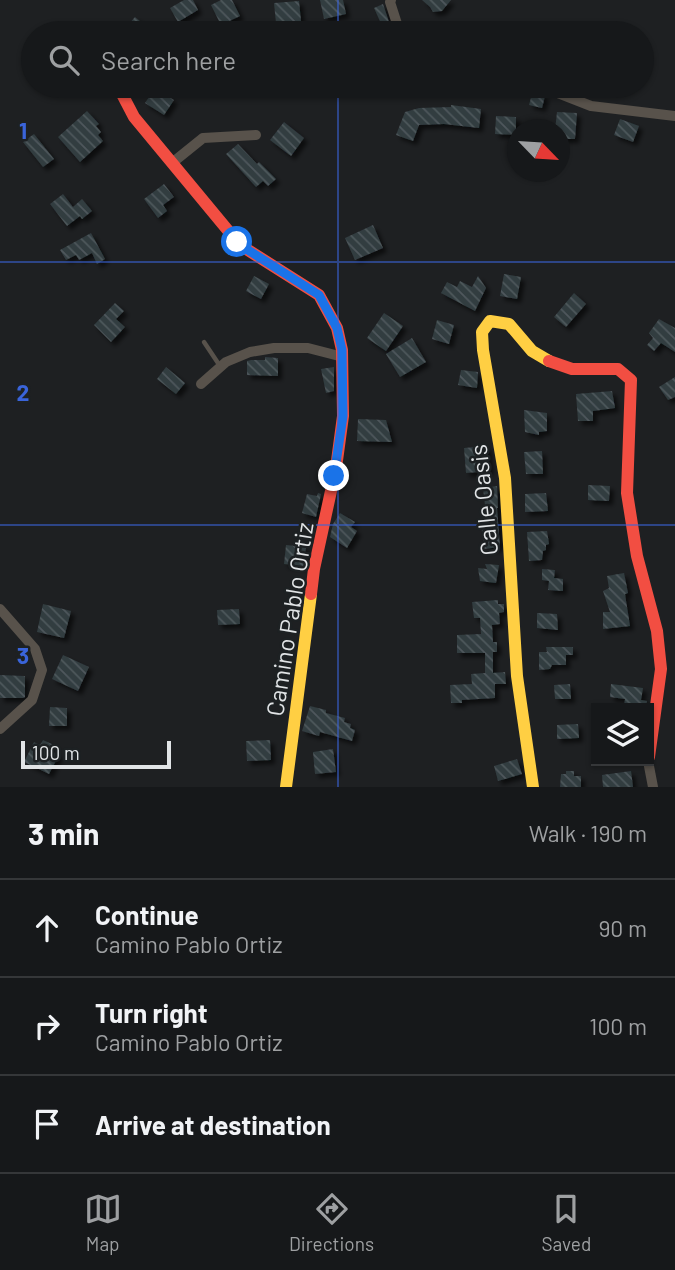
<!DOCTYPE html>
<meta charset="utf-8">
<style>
body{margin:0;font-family:Barlow,sans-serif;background:#232527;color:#f1f3f6}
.controls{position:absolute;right:21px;bottom:21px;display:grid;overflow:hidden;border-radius:0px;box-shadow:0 2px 5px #0004}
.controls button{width:63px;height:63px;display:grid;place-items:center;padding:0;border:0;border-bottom:2px solid #353739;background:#16181a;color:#f1f3f6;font:35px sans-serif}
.compass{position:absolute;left:507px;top:119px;width:63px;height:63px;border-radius:50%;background:#16181a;box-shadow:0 2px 5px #0004;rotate:115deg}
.scale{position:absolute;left:21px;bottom:18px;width:150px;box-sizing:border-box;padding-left:7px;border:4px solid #e1e4e6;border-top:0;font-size:19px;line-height:24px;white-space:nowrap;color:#e1e4e6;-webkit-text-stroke:5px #1d2123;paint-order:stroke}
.stop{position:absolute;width:21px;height:21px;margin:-16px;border:5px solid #1a73e8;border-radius:50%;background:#fff}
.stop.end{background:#1a73e8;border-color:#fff;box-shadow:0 2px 7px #0008}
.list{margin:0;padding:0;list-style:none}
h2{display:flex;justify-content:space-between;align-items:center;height:91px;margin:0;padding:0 28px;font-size:30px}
h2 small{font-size:23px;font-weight:400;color:#9ea0a2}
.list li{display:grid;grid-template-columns:46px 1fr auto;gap:21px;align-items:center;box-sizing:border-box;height:98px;padding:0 28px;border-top:2px solid #353739}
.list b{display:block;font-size:26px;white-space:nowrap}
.list p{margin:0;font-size:23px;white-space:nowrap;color:#9ea0a2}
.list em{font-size:23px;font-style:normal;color:#9ea0a2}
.icon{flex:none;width:38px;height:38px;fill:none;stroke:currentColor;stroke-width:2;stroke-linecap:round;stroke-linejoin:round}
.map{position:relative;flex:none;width:675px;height:787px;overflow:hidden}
.search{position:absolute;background:#16181a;box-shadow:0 2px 5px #0004;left:21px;right:21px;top:21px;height:77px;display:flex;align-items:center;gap:18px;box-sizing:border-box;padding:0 24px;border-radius:38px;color:#9ea0a2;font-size:26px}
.sheet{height:385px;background:#16181a}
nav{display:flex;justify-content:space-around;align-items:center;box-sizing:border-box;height:98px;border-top:2px solid #353739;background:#16181a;font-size:19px;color:#9ea0a2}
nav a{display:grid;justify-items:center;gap:4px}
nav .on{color:#9d9fa1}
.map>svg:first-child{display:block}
</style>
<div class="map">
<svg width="675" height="787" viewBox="0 0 675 787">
<defs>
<pattern id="building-back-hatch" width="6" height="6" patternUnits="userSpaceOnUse" patternTransform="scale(1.75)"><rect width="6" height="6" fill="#313c40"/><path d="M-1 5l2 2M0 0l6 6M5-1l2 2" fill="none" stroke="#4f585c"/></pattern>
<filter id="shadow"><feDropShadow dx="4" dy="4" stdDeviation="2" flood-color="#0009"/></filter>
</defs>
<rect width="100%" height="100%" fill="#1e2022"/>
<g fill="url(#building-back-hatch)" filter="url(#shadow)">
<polygon points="184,0 193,0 198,10 178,22 170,8"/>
<polygon points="221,0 232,0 240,16 221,25 211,5"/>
<polygon points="320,0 343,0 346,14 324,19"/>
<polygon points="422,0 451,0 442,11 433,12 430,7"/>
<polygon points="299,1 301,21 276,23 274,3"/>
<polygon points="383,4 390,25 383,28 374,8"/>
<polygon points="135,17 154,33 121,33"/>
<polygon points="155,88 174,100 164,115 145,103"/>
<polygon points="533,90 545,96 542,108 529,105"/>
<polygon points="451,105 481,109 479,128 444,124 419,125 413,141 396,135 405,112 419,108 451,107"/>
<polygon points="87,111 99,124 96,126 101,132 98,135 103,141 80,162 58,137"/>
<polygon points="557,112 577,113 575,139 559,139 559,130 555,130"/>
<polygon points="496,116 516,117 516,135 495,134"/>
<polygon points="620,119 639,126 633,142 614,135"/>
<polygon points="284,122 304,138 291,156 270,140"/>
<polygon points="34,134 54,159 43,167 23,142"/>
<polygon points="238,144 257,164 259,162 276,179 268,186 263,181 256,187 226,154"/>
<polygon points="164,184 174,197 163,205 167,211 158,218 144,199"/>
<polygon points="63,194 73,207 82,199 92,211 82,219 80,216 67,226 50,204"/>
<polygon points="373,225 383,248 355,260 345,238"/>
<polygon points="91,233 105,259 97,264 92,253 79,260 76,255 66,260 60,250"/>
<polygon points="504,274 521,277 517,299 500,296"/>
<polygon points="254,276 269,284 261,299 246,291"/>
<polygon points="478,276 486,288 475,311 441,293 447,282 457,287 460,281 472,287"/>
<polygon points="574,293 586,304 566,327 554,317"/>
<polygon points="115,303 124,311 116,319 125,327 111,342 94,325"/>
<polygon points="384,313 403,326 386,351 367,338"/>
<polygon points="659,319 675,328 675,352 661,343 654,351 647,345 653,338 649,333"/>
<polygon points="437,320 454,325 449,344 432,339"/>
<polygon points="412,338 426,362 400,377 386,354"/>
<polygon points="265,357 278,358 278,376 247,375 247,361 251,360 265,360"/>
<polygon points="166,367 185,383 176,394 157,379"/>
<polygon points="334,367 334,391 326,393 321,369"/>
<polygon points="461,370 478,372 477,388 458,385"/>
<polygon points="675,377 675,397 668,400 659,387"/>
<polygon points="612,391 615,408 593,411 593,421 578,421 576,394"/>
<polygon points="524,410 547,413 547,431 539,432 539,435 525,432"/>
<polygon points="358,419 386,420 392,442 357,441"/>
<polygon points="487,446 490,471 466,473 464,448"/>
<polygon points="542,451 543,474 526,474 524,452"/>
<polygon points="588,485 610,486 609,501 588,500"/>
<polygon points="497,486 498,508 497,508 500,547 484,549 481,524 487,523 483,488"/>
<polygon points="318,493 321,494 316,517 302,513 307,494 317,496"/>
<polygon points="546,493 548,511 525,512 525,494"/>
<polygon points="340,513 355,522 351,527 357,531 347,548 330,537 333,524"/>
<polygon points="547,531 549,544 546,545 546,550 543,551 542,560 529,561 527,532"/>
<polygon points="286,545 306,547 304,566 284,564"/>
<polygon points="485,564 499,565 496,583 480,581 478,568 487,569"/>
<polygon points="542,569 555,570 554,578 563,579 563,591 548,590 549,581 542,580"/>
<polygon points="624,573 628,593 625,594 630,626 603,629 603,612 610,612 603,591 609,588 607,576"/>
<polygon points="498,600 498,604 504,604 504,612 499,613 500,624 492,625 493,642 497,642 497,652 493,652 493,673 505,672 506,684 495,684 495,698 462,700 462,703 451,703 450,685 472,684 471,674 485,673 485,653 457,653 457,635 481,634 480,618 474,618 472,602"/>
<polygon points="43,604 71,611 64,638 37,632"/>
<polygon points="239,609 240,624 218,625 217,610"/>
<polygon points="537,613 557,614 558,630 537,628"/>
<polygon points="546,647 573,647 573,655 566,655 566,665 552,665 550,669 539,670 539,652 547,652"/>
<polygon points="63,655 89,667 78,691 52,679"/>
<polygon points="0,675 25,676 25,697 23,698 0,698"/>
<polygon points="570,684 571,699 555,699 554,685"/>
<polygon points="611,684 643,688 641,700 647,701 646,708 624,706 625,699 610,697"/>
<polygon points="310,706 326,710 326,713 345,718 344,722 351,724 350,728 355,730 352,741 320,732 319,736 302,731"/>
<polygon points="50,707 67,708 67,726 49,726"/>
<polygon points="578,724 579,738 557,739 557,725"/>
<polygon points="43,740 56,746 53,752 59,755 49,774 24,762 34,742 40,745"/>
<polygon points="270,740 271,760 247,761 246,741"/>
<polygon points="333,749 336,772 315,774 313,752"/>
<polygon points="517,759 522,774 498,781 494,766"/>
<polygon points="566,771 574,771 574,776 581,776 581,787 560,787 561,774 566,774"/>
<polygon points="631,771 633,787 603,787 602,775"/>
</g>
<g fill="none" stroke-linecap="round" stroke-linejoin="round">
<polyline stroke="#58524b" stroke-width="4.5" points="204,342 220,366"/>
<g stroke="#58524b" stroke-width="10">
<polyline points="391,0 390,2 399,30"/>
<polyline points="540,86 591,106 675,116"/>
<polyline points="172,163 203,138 256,135"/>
<polyline points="201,384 226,362 250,352 274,348 308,348 343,357"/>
<polyline points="0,609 35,649 42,670 32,700 0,729"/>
<polyline points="648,761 653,787"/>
</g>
<g stroke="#ffcf43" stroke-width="12">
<polyline points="286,787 311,594"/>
<polyline points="533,787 517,676 505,478 483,350 482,332 490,321 509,324 532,351 549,361"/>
</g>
<g stroke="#f24e42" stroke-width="12">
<polyline points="122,86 122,94 134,117 240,245 319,295 337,328 342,350 343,416 336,468 314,569 311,594"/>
<polyline points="549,361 572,369 618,369 631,380 627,493 637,556 657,631 661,669 649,757"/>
</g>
</g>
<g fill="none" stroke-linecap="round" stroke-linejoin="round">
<polyline stroke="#1a73e8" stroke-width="9" points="237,242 240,245 319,295 337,328 342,350 343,416 334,476"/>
</g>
<path fill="none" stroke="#3a64da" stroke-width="2" stroke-opacity="0.55" d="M338,0v33M338,86v701M0,262h675M0,525h675"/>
<g text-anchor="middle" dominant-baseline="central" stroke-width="5" stroke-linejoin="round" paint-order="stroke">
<g font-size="24" fill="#e1e4e6" stroke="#1d2123">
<text transform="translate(483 500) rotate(-96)">Calle Oasis</text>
<text transform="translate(289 619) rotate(-81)">Camino Pablo Ortiz</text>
</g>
</g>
<g font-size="23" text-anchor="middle" font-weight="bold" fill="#3a64da" stroke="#1d2123" stroke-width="5" stroke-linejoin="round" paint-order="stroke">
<text x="23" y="139">1</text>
<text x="23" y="401">2</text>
<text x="23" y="664">3</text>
</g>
</svg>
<div class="controls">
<button><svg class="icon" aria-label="layers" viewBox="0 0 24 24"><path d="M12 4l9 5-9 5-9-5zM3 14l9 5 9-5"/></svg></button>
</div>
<svg class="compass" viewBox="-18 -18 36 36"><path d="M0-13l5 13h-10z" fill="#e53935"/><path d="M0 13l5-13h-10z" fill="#9ea0a2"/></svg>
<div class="scale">100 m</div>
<div class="stop" style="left:237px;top:242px"></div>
<div class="stop end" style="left:334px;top:476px"></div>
<div class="search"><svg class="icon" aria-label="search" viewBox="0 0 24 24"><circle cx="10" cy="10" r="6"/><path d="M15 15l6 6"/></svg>Search here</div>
</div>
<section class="sheet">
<h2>3 min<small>Walk · 190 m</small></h2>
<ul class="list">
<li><svg class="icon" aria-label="ahead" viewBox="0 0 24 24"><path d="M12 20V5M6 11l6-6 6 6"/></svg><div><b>Continue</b><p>Camino Pablo Ortiz</p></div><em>90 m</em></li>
<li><svg class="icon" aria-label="right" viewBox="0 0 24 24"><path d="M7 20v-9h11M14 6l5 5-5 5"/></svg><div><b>Turn right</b><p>Camino Pablo Ortiz</p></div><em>100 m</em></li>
<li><svg class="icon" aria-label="arrive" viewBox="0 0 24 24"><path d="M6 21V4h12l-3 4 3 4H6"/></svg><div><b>Arrive at destination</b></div></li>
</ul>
</section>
<nav>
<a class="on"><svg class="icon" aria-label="map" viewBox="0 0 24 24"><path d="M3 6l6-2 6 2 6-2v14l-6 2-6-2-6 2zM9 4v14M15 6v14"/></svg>Map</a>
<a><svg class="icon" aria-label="directions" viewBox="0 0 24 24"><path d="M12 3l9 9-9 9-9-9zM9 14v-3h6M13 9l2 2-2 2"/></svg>Directions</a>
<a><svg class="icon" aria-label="saved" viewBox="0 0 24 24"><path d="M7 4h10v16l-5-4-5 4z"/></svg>Saved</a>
</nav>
